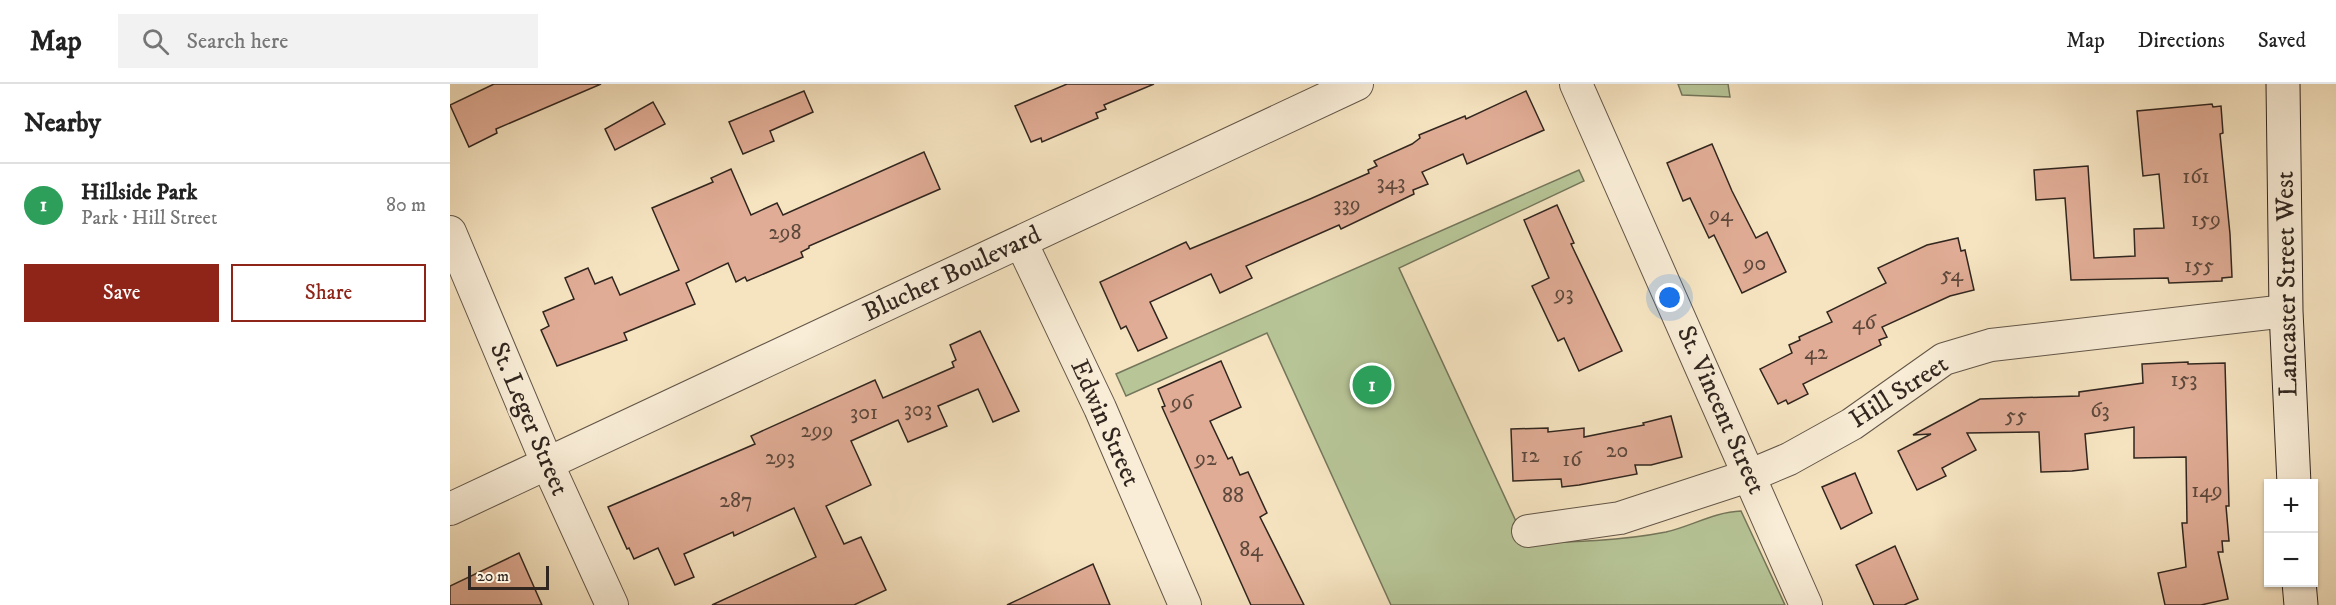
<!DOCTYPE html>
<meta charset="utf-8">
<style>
body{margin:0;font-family:"IM FELL DW Pica",serif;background:#f2f2f2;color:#222}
.controls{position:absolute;right:18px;bottom:18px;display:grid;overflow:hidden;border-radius:0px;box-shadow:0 2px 4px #0004}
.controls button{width:54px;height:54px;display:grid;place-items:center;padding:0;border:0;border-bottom:2px solid #e0e0e0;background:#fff;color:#222;font:30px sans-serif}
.scale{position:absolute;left:18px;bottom:15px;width:81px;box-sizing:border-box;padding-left:6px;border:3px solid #31261f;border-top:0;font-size:16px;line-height:21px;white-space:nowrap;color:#31261f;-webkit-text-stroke:4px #f9edd7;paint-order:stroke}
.you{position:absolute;left:1220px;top:214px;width:21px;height:21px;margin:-15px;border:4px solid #fff;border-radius:50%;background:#1a73e8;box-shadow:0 0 0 9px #1a73e833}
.badge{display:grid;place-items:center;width:39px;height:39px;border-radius:50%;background:#8f2418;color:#fff;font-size:20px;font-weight:700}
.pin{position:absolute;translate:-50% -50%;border:3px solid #fff;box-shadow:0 2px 6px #0006}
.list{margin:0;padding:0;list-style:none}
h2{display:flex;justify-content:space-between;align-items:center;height:78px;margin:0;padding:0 24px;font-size:26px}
h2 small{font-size:20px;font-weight:400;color:#767676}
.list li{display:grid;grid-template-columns:39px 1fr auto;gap:18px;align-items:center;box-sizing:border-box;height:84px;padding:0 24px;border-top:2px solid #e0e0e0}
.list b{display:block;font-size:22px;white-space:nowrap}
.list p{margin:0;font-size:20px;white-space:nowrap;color:#767676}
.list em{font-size:20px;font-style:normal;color:#767676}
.actions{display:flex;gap:12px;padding:18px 24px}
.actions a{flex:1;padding:14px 0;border:2px solid #8f2418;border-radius:0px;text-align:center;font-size:21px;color:#8f2418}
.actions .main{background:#8f2418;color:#fff}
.icon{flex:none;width:33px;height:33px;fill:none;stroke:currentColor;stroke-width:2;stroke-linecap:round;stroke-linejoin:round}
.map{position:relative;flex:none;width:1886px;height:521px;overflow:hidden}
header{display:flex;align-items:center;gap:36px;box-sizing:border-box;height:84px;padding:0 30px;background:#fff;border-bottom:2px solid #e0e0e0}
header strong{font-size:28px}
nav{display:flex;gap:33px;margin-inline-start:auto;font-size:21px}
.search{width:420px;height:54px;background:#f2f2f2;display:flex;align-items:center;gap:15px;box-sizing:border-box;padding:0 21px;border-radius:0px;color:#767676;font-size:22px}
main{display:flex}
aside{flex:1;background:#fff}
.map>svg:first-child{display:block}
</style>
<header>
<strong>Map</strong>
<div class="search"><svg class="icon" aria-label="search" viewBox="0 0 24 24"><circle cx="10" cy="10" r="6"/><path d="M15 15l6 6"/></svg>Search here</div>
<nav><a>Map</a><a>Directions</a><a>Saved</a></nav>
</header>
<main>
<aside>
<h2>Nearby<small></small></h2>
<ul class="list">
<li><span class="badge" style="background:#2e9e5b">1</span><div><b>Hillside Park</b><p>Park · Hill Street</p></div><em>80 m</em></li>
</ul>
<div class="actions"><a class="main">Save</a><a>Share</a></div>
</aside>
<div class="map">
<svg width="1886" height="521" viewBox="0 0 1886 521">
<rect width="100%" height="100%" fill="#f6e4c1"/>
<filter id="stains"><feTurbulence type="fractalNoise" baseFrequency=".00333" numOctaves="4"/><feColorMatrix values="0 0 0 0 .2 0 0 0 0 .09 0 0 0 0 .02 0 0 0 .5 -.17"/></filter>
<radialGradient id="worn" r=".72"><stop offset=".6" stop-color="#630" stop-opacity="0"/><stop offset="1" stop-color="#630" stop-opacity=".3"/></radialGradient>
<g fill="#b7c597" stroke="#74765b" stroke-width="1.5">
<polygon points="1228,0 1278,0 1280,13 1232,11"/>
<path d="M1129,86l5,11 -185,87 127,275c47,-1 94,-2 140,-11 26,-6 48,-20 75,-21l44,94h-394l-124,-272 -141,63 -10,-22z"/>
</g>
<g fill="#e0ac95" stroke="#31261f" stroke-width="1.5">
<polygon points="44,0 151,0 46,45 47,49 19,63 0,21"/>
<polygon points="617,0 704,0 654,21 656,25 646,29 648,34 592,58 591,54 581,58 565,22"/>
<polygon points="354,7 363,28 320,47 324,57 293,70 279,38"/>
<polygon points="1076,7 1094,46 1017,80 1013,70 972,88 978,100 963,106 964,110 891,145 889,141 796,182 802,194 770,209 761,190 700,218 717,254 688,267 676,242 671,245 650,198 736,158 740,165 860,115 919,89 918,86 927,82 924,77 962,60 970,54 969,51 1015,32 1016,35"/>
<polygon points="203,18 215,40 165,66 155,45"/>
<polygon points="1762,20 1763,23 1771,22 1773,49 1770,50 1780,150 1782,193 1772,194 1772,197 1719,199 1718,194 1621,196 1615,114 1586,116 1584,86 1638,82 1644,174 1685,172 1684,145 1714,144 1709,90 1693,92 1687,27"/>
<polygon points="1262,60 1282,107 1306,154 1317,148 1336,188 1292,209 1264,151 1259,154 1240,114 1233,117 1217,79"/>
<polygon points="474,68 490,105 359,162 359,164 351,168 353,173 297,197 295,193 286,198 278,179 236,199 245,220 174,249 177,256 107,282 91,246 99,242 93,228 124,215 115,194 138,184 145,200 162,193 170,211 229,186 202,124 263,98 261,94 281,85 301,131 327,119 333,131"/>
<polygon points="1107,121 1124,159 1121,160 1172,267 1129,287 1114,254 1108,257 1082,202 1099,194 1074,136"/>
<polygon points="1508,154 1511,167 1515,166 1524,206 1500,212 1432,243 1437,253 1429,256 1431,261 1353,300 1358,310 1338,320 1336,316 1328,320 1310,285 1342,269 1339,261 1350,256 1349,253 1382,238 1377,228 1436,199 1428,184 1477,161"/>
<polygon points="530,247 569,327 543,338 528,305 488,322 497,342 458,358 448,336 401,357 421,401 376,422 394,460 411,453 436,506 404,521 262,521 366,473 344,424 284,452 283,448 234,470 244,493 225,501 208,464 184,475 179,464 177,465 158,423 305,360 301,352 425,296 433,314 504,283 502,278 506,276 500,261"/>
<polygon points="771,277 791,323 760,337 778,375 782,373 790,391 798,388 817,429 810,433 854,521 801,521 712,323 715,322 708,305"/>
<polygon points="1738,278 1738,280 1775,279 1779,422 1776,422 1779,457 1772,457 1773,468 1768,468 1778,515 1751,521 1715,521 1708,489 1736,483 1732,439 1737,439 1736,373 1684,374 1684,343 1635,350 1638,385 1622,387 1591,388 1589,348 1517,349 1526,366 1492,384 1496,392 1467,406 1448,367 1481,350 1463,351 1530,315 1629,312 1629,308 1693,299 1692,280"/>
<polygon points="1221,332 1232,373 1201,381 1185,381 1187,390 1129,401 1112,403 1111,395 1063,397 1061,345 1098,344 1098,348 1134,344 1134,353 1194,341 1193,339"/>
<polygon points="1405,389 1422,429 1391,445 1372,403"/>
<polygon points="1445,462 1468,515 1454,521 1424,521 1406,481"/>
<polygon points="69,469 92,521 0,521 0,502"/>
<polygon points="643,480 660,521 557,521"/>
</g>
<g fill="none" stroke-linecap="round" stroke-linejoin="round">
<g stroke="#625648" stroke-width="34">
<g id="street">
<polyline points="1126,0 1356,521"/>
<polyline points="0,148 98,381 162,521"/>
<polyline points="571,158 650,324 735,521"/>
<polyline points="0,425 907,0"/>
<polyline points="1078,447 1170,434 1301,391 1339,375 1402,340 1494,275 1541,261 1836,227"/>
</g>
</g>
<g stroke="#31261f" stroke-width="35">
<g id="secondary">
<polyline points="1833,0 1836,227 1844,400"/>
<polyline points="1849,498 1851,521"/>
</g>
</g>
<use href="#street" stroke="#f9edd7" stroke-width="32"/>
<use href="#secondary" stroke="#f9edd7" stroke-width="33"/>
</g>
<g text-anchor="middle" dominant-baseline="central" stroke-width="4.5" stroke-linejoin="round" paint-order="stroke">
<g font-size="22" fill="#5d483c">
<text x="1746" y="92">161</text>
<text x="941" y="98">343</text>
<text x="897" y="120">339</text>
<text x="1271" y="130">94</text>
<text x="1756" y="135">159</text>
<text x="335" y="148">298</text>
<text x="1305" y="179">90</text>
<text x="1749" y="181">155</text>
<text x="1502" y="190">54</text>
<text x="1114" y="209">93</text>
<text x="1414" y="238">46</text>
<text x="1366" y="268">42</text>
<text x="1734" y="295">153</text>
<text x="732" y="318">96</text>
<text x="468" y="325">303</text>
<text x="1650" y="326">63</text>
<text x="414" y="328">301</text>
<text x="1566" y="331">55</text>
<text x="367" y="346">299</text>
<text x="1167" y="366">20</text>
<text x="1080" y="371">12</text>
<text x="330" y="373">293</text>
<text x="756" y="374">92</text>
<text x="1122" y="375">16</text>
<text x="1757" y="406">149</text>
<text x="783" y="411">88</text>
<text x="286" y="416">287</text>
<text x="801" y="465">84</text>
</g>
<g font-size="26" fill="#31261f" stroke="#f9edd7">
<text transform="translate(502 190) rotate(-25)">Blucher Boulevard</text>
<text transform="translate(1837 200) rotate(-91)">Lancaster Street West</text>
<text transform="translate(1449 308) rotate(-33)">Hill Street</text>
<text transform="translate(1271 326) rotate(66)">St. Vincent Street</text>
<text transform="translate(79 335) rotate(67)">St. Leger Street</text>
<text transform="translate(655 339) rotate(66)">Edwin Street</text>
</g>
</g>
<rect width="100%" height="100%" filter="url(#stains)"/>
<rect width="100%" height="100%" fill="url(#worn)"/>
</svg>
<div class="controls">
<button>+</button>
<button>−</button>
</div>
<div class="scale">20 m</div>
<div class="you"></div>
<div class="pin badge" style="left:922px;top:301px;background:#2e9e5b">1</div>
</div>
</main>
